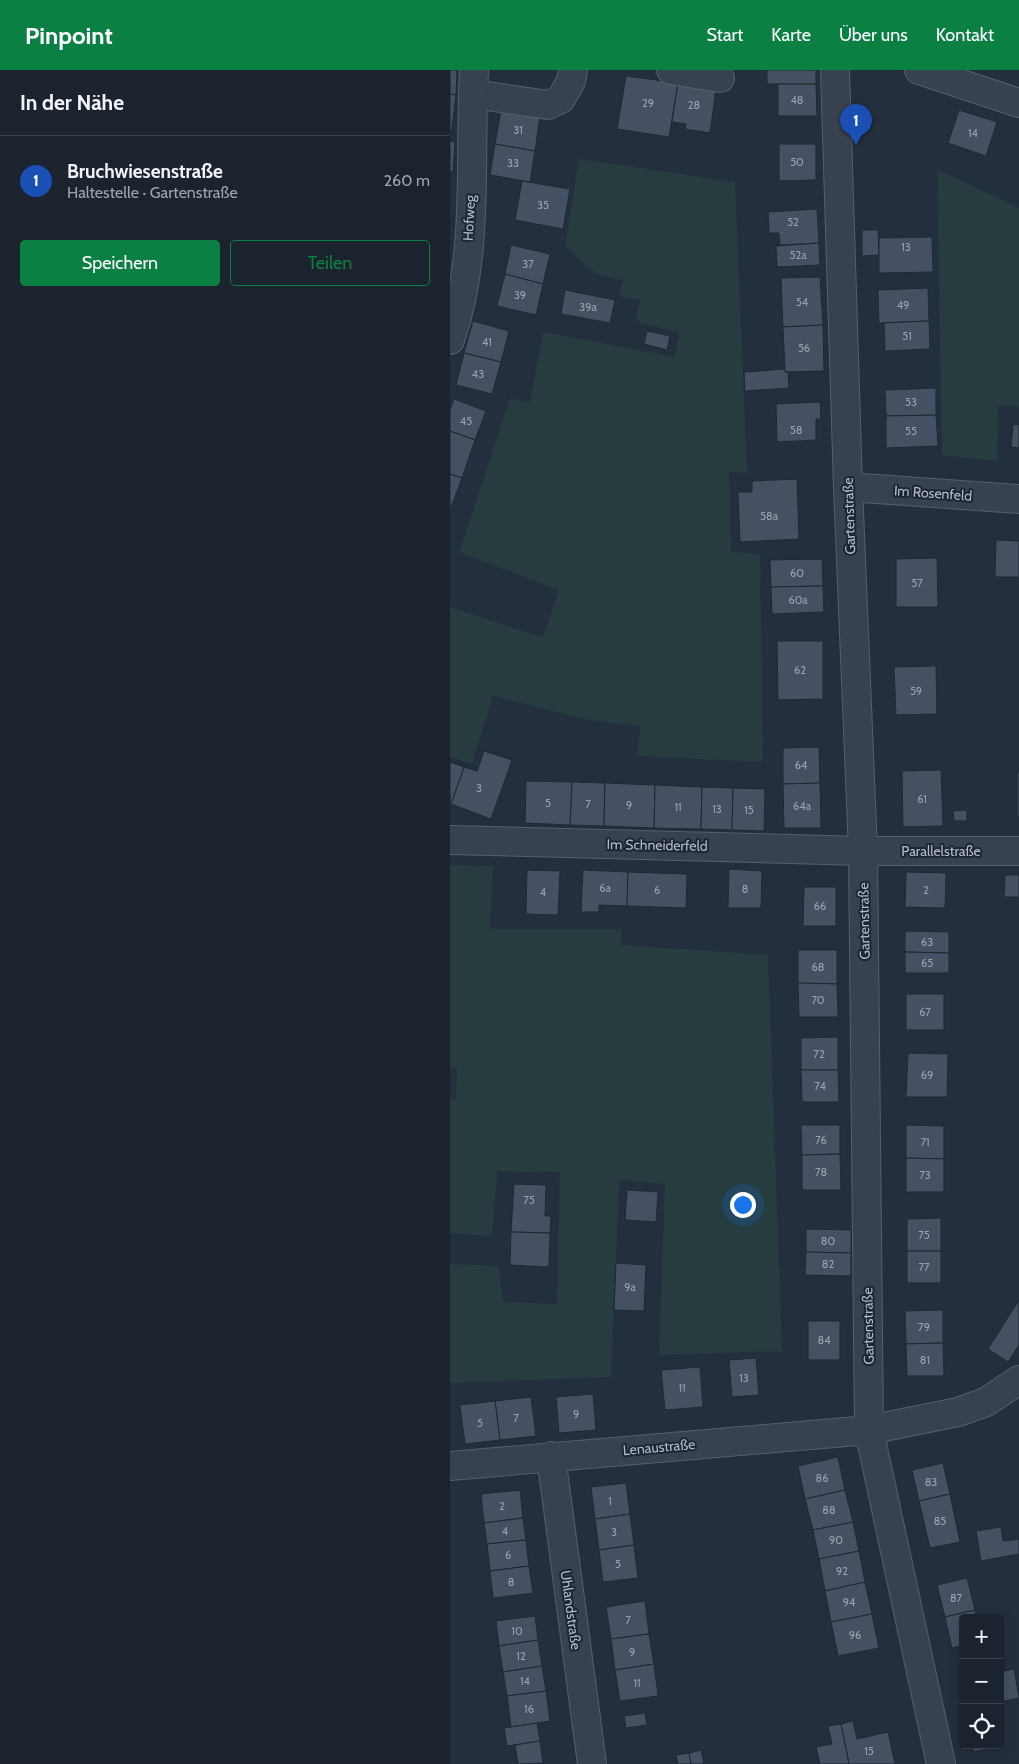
<!DOCTYPE html>
<html lang="de">
<meta charset="utf-8">
<style>
body{margin:0;font-family:Cabin,sans-serif;background:#242b36;color:#f1f3f6}
.controls{position:absolute;right:15px;bottom:15px;display:grid;overflow:hidden;border-radius:5px;box-shadow:0 2px 12px #0003}
.controls button{width:45px;height:45px;display:grid;place-items:center;padding:0;border:0;border-bottom:1px solid #39404a;background:#1b232e;color:#f1f3f6;font:25px sans-serif}
.you{position:absolute;left:292px;top:1134px;width:18px;height:18px;margin:-12px;border:4px solid #fff;border-radius:50%;background:#1a73e8;box-shadow:0 0 0 8px #1a73e833}
.badge{display:grid;place-items:center;width:32px;height:32px;border-radius:50%;background:#0b8043;color:#fff;font-size:16px;font-weight:700}
.pin{position:absolute;translate:-50% -41px;filter:drop-shadow(0 1px 2px #0008)}
.pin::after{content:'';position:absolute;top:26px;width:18px;height:15px;background:inherit;clip-path:polygon(0 0,100% 0,50% 100%)}
.list{margin:0;padding:0;list-style:none}
h2{display:flex;justify-content:space-between;align-items:center;height:65px;margin:0;padding:0 20px;font-size:21px}
h2 small{font-size:16px;font-weight:400;color:#a0a4aa}
.list li{display:grid;grid-template-columns:32px 1fr auto;gap:15px;align-items:center;box-sizing:border-box;height:90px;padding:0 20px;border-top:1px solid #39404a}
.list b{display:block;font-size:19px;white-space:nowrap}
.list p{margin:0;font-size:16px;white-space:nowrap;color:#a0a4aa}
.list em{font-size:16px;font-style:normal;color:#a0a4aa}
.actions{display:flex;gap:10px;padding:15px 20px}
.actions a{flex:1;padding:11px 0;border:1px solid #0b8043;border-radius:5px;text-align:center;font-size:18px;color:#0b8043}
.actions .main{background:#0b8043;color:#fff}
.icon{flex:none;width:28px;height:28px;fill:none;stroke:currentColor;stroke-width:2;stroke-linecap:round;stroke-linejoin:round}
.map{position:relative;flex:none;width:569px;height:1694px;overflow:hidden}
header{display:flex;align-items:center;gap:30px;box-sizing:border-box;height:70px;padding:0 25px;background:#0b8043;color:#fff}
header strong{font-size:24px}
nav{display:flex;gap:28px;margin-inline-start:auto;font-size:18px}
main{display:flex}
aside{flex:1;background:#1b232e}
.map>svg:first-child{display:block}
</style>
<header>
<strong>Pinpoint</strong>
<nav><a>Start</a><a>Karte</a><a>Über uns</a><a>Kontakt</a></nav>
</header>
<main>
<aside>
<h2>In der Nähe<small></small></h2>
<ul class="list">
<li><span class="badge" style="background:#1a4fb4">1</span><div><b>Bruchwiesenstraße</b><p>Haltestelle · Gartenstraße</p></div><em>260 m</em></li>
</ul>
<div class="actions"><a class="main">Speichern</a><a>Teilen</a></div>
</aside>
<div class="map">
<svg width="569" height="1694" viewBox="0 0 569 1694">
<rect width="100%" height="100%" fill="#242f3e"/>
<g fill="#263c3f">
<polygon points="129,89 285,112 297,403 279,402 281,482 310,484 313,692 187,686 190,656 138,650 43,626 22,694 0,687 0,537 93,568 109,520 9,482 60,328 80,333 93,262 225,287 229,263 186,251 190,230 169,226 173,210 145,203 115,177"/>
<polygon points="487,99 569,138 569,337 549,335 547,391 492,385"/>
<polygon points="0,795 43,796 40,859 172,859 171,875 318,885 332,1281 209,1285 215,1114 169,1110 161,1307 0,1313 0,1194 49,1196 53,1232 107,1234 110,1102 47,1101 42,1166 0,1163 0,1029 6,1029 7,998 0,997"/>
</g>
<g fill="#455162" stroke="#1f2835">
<polygon points="0,0 7,0 6,25 0,24"/>
<rect x="317" y="0" width="49" height="14"/>
<polygon points="176,6 228,13 219,67 167,59"/>
<polygon points="228,13 266,19 260,63 235,59 236,54 222,52"/>
<polygon points="328,14 366,14 367,46 328,46"/>
<polygon points="0,24 6,25 1,65 0,64"/>
<polygon points="51,40 90,46 85,81 45,74"/>
<polygon points="509,40 547,52 536,86 498,73"/>
<polygon points="0,71 5,72 3,102 0,102"/>
<polygon points="45,74 85,81 80,112 40,105"/>
<polygon points="329,74 366,74 366,110 329,111"/>
<polygon points="72,111 120,119 113,159 65,150"/>
<polygon points="367,139 369,173 330,175 329,163 319,163 318,142"/>
<polygon points="412,160 428,160 429,185 412,186"/>
<polygon points="482,167 483,202 429,203 429,168"/>
<polygon points="369,173 370,195 327,197 326,176"/>
<polygon points="61,175 100,184 93,214 55,204"/>
<polygon points="55,204 93,214 86,245 47,236"/>
<polygon points="370,207 373,255 333,257 331,208"/>
<polygon points="478,218 479,251 429,253 428,220"/>
<polygon points="115,220 165,230 160,253 111,244"/>
<polygon points="23,251 59,261 51,292 14,283"/>
<polygon points="479,251 480,279 435,281 434,253"/>
<polygon points="373,255 374,301 335,302 333,257"/>
<polygon points="197,261 220,266 217,280 194,274"/>
<polygon points="14,283 51,292 42,324 6,315"/>
<polygon points="335,299 335,302 338,302 339,318 295,321 294,302"/>
<polygon points="486,318 486,345 436,346 435,320"/>
<polygon points="4,329 36,341 25,370 0,361 0,339"/>
<polygon points="370,332 371,349 366,349 366,370 327,372 326,334"/>
<polygon points="486,345 488,376 436,378 436,346"/>
<polygon points="569,354 569,378 561,377 563,355"/>
<polygon points="0,361 25,370 12,408 0,404"/>
<polygon points="0,404 12,408 0,440"/>
<polygon points="347,409 349,469 290,472 288,422 302,422 302,411"/>
<polygon points="546,470 569,471 569,507 545,507"/>
<polygon points="487,488 488,537 446,537 446,489"/>
<polygon points="372,489 373,516 321,517 320,490"/>
<polygon points="373,516 374,542 322,544 321,517"/>
<polygon points="327,571 373,571 373,629 328,630"/>
<polygon points="486,596 487,644 446,645 444,597"/>
<polygon points="369,677 370,713 333,714 333,678"/>
<polygon points="34,681 62,690 41,749 1,734 14,697 27,701"/>
<polygon points="0,692 14,697 1,734 0,734"/>
<polygon points="491,700 493,756 453,757 452,701"/>
<rect x="567" y="702" width="2" height="45"/>
<polygon points="76,711 122,712 120,755 75,753"/>
<polygon points="122,712 155,713 154,756 120,755"/>
<polygon points="155,713 205,715 204,758 154,756"/>
<polygon points="370,713 371,758 334,758 333,714"/>
<polygon points="205,715 252,717 251,759 204,758"/>
<polygon points="252,717 283,718 282,760 251,759"/>
<polygon points="283,718 315,719 314,761 282,760"/>
<polygon points="517,740 517,751 504,751 503,741"/>
<polygon points="279,799 312,801 311,838 278,838"/>
<polygon points="77,800 110,801 108,845 76,844"/>
<polygon points="133,800 178,802 177,836 149,835 149,842 131,842"/>
<polygon points="178,802 237,804 236,838 177,836"/>
<polygon points="456,802 496,803 495,838 455,837"/>
<polygon points="555,805 569,805 569,827 554,827"/>
<polygon points="354,817 386,817 386,856 353,856"/>
<polygon points="455,861 499,862 499,883 455,882"/>
<polygon points="348,880 387,880 387,914 348,913"/>
<polygon points="455,882 499,883 499,903 455,903"/>
<polygon points="348,913 387,914 388,947 349,947"/>
<rect x="456" y="924" width="38" height="36"/>
<polygon points="388,967 388,1000 351,1000 351,968"/>
<polygon points="458,983 498,984 497,1027 456,1027"/>
<polygon points="351,1000 388,1000 389,1032 352,1032"/>
<polygon points="351,1055 390,1055 390,1084 352,1085"/>
<polygon points="456,1055 494,1056 494,1089 456,1088"/>
<polygon points="390,1084 391,1120 352,1120 352,1085"/>
<polygon points="456,1088 494,1089 494,1122 456,1122"/>
<polygon points="64,1114 96,1115 95,1146 101,1146 100,1163 61,1162"/>
<polygon points="177,1120 208,1122 206,1152 175,1150"/>
<polygon points="491,1148 491,1181 457,1181 457,1149"/>
<polygon points="356,1159 401,1160 401,1183 356,1182"/>
<polygon points="61,1162 100,1163 99,1197 60,1195"/>
<rect x="457" y="1181" width="34" height="32"/>
<polygon points="356,1182 401,1183 401,1206 355,1205"/>
<polygon points="166,1193 196,1195 194,1241 164,1240"/>
<polygon points="569,1230 569,1275 558,1292 538,1279"/>
<polygon points="493,1240 493,1273 456,1274 455,1241"/>
<rect x="358" y="1251" width="32" height="39"/>
<polygon points="493,1273 494,1306 457,1306 456,1274"/>
<polygon points="306,1288 309,1325 282,1327 279,1290"/>
<polygon points="250,1297 253,1337 215,1340 211,1300"/>
<polygon points="143,1324 146,1360 109,1363 106,1327"/>
<polygon points="81,1327 86,1366 50,1370 45,1331"/>
<polygon points="45,1331 50,1370 15,1374 10,1335"/>
<polygon points="388,1387 395,1420 355,1429 348,1396"/>
<polygon points="493,1393 500,1424 469,1431 462,1400"/>
<polygon points="176,1413 180,1444 145,1449 141,1417"/>
<polygon points="70,1420 73,1448 34,1453 31,1424"/>
<polygon points="395,1420 403,1452 363,1460 355,1429"/>
<polygon points="500,1424 510,1472 480,1478 469,1431"/>
<polygon points="180,1444 184,1475 149,1480 145,1449"/>
<polygon points="73,1448 76,1470 37,1474 34,1453"/>
<polygon points="403,1452 409,1481 369,1489 363,1460"/>
<polygon points="551,1457 553,1471 569,1469 569,1484 531,1491 526,1461"/>
<polygon points="76,1470 79,1496 40,1501 37,1474"/>
<polygon points="184,1475 188,1508 153,1512 149,1480"/>
<polygon points="409,1481 415,1512 375,1521 369,1489"/>
<polygon points="79,1496 83,1523 43,1528 40,1501"/>
<polygon points="517,1508 525,1540 495,1547 487,1515"/>
<polygon points="415,1512 422,1544 381,1552 375,1521"/>
<polygon points="195,1531 199,1564 161,1569 156,1537"/>
<polygon points="525,1540 526,1548 513,1548 513,1575 502,1578 495,1547"/>
<polygon points="422,1544 429,1578 388,1586 381,1552"/>
<polygon points="85,1546 88,1570 49,1576 46,1551"/>
<polygon points="199,1564 204,1594 165,1600 161,1569"/>
<polygon points="88,1570 92,1596 53,1602 49,1576"/>
<polygon points="204,1594 208,1626 170,1631 165,1600"/>
<polygon points="92,1596 96,1621 57,1626 53,1602"/>
<polygon points="564,1599 569,1628 550,1632 550,1602"/>
<polygon points="513,1610 513,1631 508,1611"/>
<polygon points="96,1621 100,1651 61,1657 57,1626"/>
<polygon points="195,1643 197,1655 176,1658 174,1646"/>
<polygon points="403,1651 407,1669 438,1662 445,1694 399,1694 391,1654"/>
<polygon points="87,1653 90,1671 57,1676 54,1658"/>
<polygon points="391,1654 399,1694 370,1694 366,1677 382,1674 378,1656"/>
<polygon points="550,1660 554,1675 524,1682 522,1675 550,1675"/>
<polygon points="90,1671 93,1693 68,1694 65,1675"/>
<polygon points="251,1680 254,1694 241,1694 239,1683"/>
<polygon points="239,1683 241,1694 228,1694 226,1685"/>
</g>
<g fill="none" stroke-linecap="round" stroke-linejoin="round">
<g stroke="#565f6c" stroke-width="30">
<g id="street">
<polyline points="221,0 270,8"/>
<polyline points="385,0 398,417 413,781 419,1360 491,1694"/>
<polyline points="469,0 569,33"/>
<polyline points="23,24 98,35 111,29 121,11 123,0"/>
<path d="M0,270c30,-86 19,-181 24,-270"/>
<polyline points="398,417 569,429"/>
<polyline points="0,770 413,781 569,781"/>
<polyline points="101,1386 142,1694"/>
<polyline points="0,1396 419,1360 508,1342 536,1332 569,1310"/>
</g>
</g>
<use href="#street" stroke="#38414e" stroke-width="28"/>
</g>
<g text-anchor="middle" dominant-baseline="central" stroke-width="4" stroke-linejoin="round" paint-order="stroke">
<g font-size="11" fill="#98a1af">
<text x="347" y="30">48</text>
<text x="198" y="33">29</text>
<text x="244" y="35">28</text>
<text x="68" y="60">31</text>
<text x="523" y="63">14</text>
<text x="347" y="92">50</text>
<text x="63" y="93">33</text>
<text x="93" y="135">35</text>
<text x="343" y="152">52</text>
<text x="456" y="177">13</text>
<text x="348" y="185">52a</text>
<text x="78" y="194">37</text>
<text x="70" y="225">39</text>
<text x="352" y="232">54</text>
<text x="453" y="235">49</text>
<text x="138" y="237">39a</text>
<text x="457" y="266">51</text>
<text x="37" y="272">41</text>
<text x="354" y="278">56</text>
<text x="28" y="304">43</text>
<text x="461" y="332">53</text>
<text x="16" y="351">45</text>
<text x="346" y="360">58</text>
<text x="461" y="361">55</text>
<text x="319" y="446">58a</text>
<text x="347" y="503">60</text>
<text x="467" y="513">57</text>
<text x="348" y="530">60a</text>
<text x="350" y="600">62</text>
<text x="466" y="621">59</text>
<text x="351" y="695">64</text>
<text x="29" y="718">3</text>
<text x="472" y="729">61</text>
<text x="98" y="733">5</text>
<text x="138" y="734">7</text>
<text x="179" y="735">9</text>
<text x="352" y="736">64a</text>
<text x="228" y="737">11</text>
<text x="267" y="739">13</text>
<text x="299" y="740">15</text>
<text x="155" y="818">6a</text>
<text x="295" y="819">8</text>
<text x="207" y="820">6</text>
<text x="476" y="820">2</text>
<text x="93" y="822">4</text>
<text x="370" y="836">66</text>
<text x="477" y="872">63</text>
<text x="477" y="893">65</text>
<text x="368" y="897">68</text>
<text x="368" y="930">70</text>
<text x="475" y="942">67</text>
<text x="369" y="984">72</text>
<text x="477" y="1005">69</text>
<text x="370" y="1016">74</text>
<text x="371" y="1070">76</text>
<text x="475" y="1072">71</text>
<text x="371" y="1102">78</text>
<text x="475" y="1105">73</text>
<text x="79" y="1130">75</text>
<text x="474" y="1165">75</text>
<text x="378" y="1171">80</text>
<text x="378" y="1194">82</text>
<text x="474" y="1197">77</text>
<text x="180" y="1217">9a</text>
<text x="474" y="1257">79</text>
<text x="374" y="1270">84</text>
<text x="475" y="1290">81</text>
<text x="294" y="1308">13</text>
<text x="232" y="1318">11</text>
<text x="126" y="1344">9</text>
<text x="66" y="1348">7</text>
<text x="30" y="1353">5</text>
<text x="372" y="1408">86</text>
<text x="481" y="1412">83</text>
<text x="160" y="1431">1</text>
<text x="52" y="1436">2</text>
<text x="379" y="1440">88</text>
<text x="490" y="1451">85</text>
<text x="55" y="1461">4</text>
<text x="164" y="1462">3</text>
<text x="386" y="1470">90</text>
<text x="58" y="1485">6</text>
<text x="168" y="1494">5</text>
<text x="392" y="1501">92</text>
<text x="61" y="1512">8</text>
<text x="506" y="1528">87</text>
<text x="399" y="1532">94</text>
<text x="178" y="1550">7</text>
<text x="67" y="1561">10</text>
<text x="405" y="1565">96</text>
<text x="182" y="1582">9</text>
<text x="71" y="1586">12</text>
<text x="75" y="1611">14</text>
<text x="187" y="1613">11</text>
<text x="79" y="1639">16</text>
<text x="419" y="1681">15</text>
</g>
<g font-size="14" fill="#b4bcc9" stroke="#1d2633">
<text transform="translate(19 148) rotate(-87)">Hofweg</text>
<text transform="translate(483 423) rotate(4)">Im Rosenfeld</text>
<text transform="translate(399 446) rotate(-92)">Gartenstraße</text>
<text transform="translate(207 775) rotate(1)">Im Schneiderfeld</text>
<text x="491" y="781">Parallelstraße</text>
<text transform="translate(414 851) rotate(-91)">Gartenstraße</text>
<text transform="translate(418 1256) rotate(-91)">Gartenstraße</text>
<text transform="translate(209 1377) rotate(-5)">Lenaustraße</text>
<text transform="translate(121 1540) rotate(82)">Uhlandstraße</text>
</g>
</g>
</svg>
<div class="controls">
<button>+</button>
<button>−</button>
<button><svg class="icon" aria-label="locate" viewBox="0 0 24 24"><circle cx="12" cy="12" r="6"/><path d="M12 2v4M12 18v4M2 12h4M18 12h4"/></svg></button>
</div>
<div class="you"></div>
<div class="pin badge" style="left:406px;top:75px;background:#1a4fb4">1</div>
</div>
</main>
